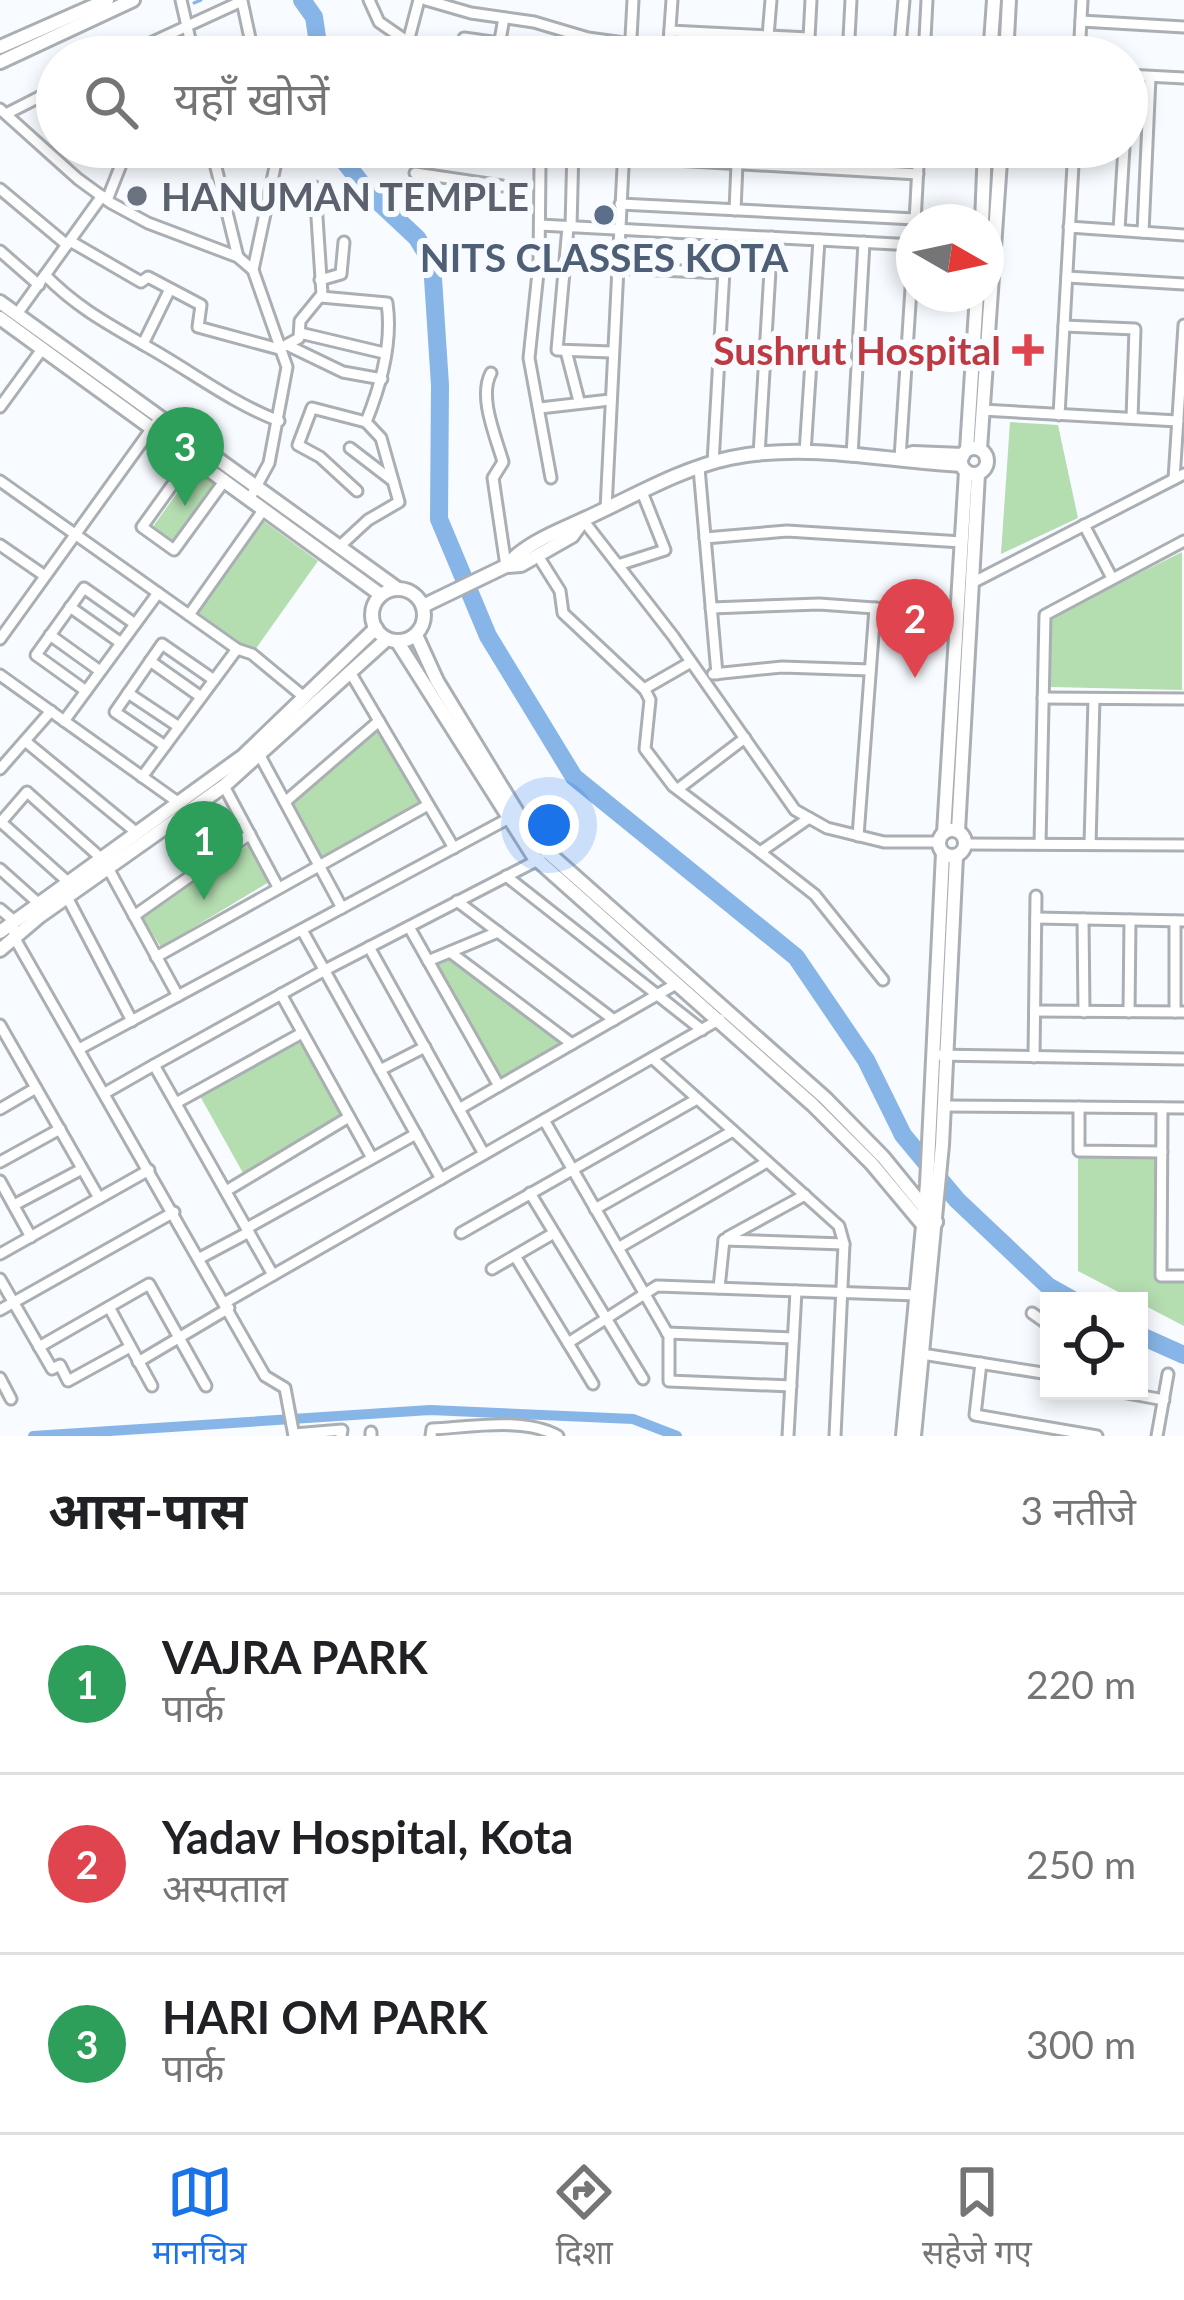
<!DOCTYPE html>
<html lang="hi">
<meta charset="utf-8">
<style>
body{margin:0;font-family:Lato,"Noto Sans Devanagari",sans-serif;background:#f6f6f6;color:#202124}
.controls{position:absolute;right:36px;bottom:36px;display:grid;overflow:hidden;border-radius:0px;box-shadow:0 6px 18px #0003}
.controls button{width:108px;height:108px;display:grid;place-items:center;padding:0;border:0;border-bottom:3px solid #e0e0e0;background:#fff;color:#202124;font:60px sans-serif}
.compass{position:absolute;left:896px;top:204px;width:108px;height:108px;border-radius:50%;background:#fff;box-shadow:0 6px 18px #0003;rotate:99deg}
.you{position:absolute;left:549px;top:825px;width:42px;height:42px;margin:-30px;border:9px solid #fff;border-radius:50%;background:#1a73e8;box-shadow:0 0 0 18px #1a73e833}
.badge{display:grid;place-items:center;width:78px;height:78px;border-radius:50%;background:#1a73e8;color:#fff;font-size:39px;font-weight:700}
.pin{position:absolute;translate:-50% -99px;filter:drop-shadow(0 3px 6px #0008)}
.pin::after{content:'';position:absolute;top:63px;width:42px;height:36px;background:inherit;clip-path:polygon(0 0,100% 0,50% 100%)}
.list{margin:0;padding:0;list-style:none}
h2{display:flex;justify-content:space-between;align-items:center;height:156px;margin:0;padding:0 48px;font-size:51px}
h2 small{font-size:39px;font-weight:400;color:#757577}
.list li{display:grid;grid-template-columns:78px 1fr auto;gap:36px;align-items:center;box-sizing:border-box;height:180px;padding:0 48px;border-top:3px solid #e0e0e0}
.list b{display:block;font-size:45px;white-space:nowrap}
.list p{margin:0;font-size:39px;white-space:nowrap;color:#757577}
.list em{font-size:39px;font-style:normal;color:#757577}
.icon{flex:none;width:66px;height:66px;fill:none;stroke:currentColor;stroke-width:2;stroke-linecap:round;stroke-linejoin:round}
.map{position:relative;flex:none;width:1184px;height:1436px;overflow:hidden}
.search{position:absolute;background:#fff;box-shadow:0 6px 18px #0003;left:36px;right:36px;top:36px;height:132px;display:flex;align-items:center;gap:30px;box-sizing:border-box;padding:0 42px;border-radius:66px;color:#757577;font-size:45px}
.sheet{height:696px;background:#fff}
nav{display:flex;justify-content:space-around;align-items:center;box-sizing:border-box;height:168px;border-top:3px solid #e0e0e0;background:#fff;font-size:33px;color:#757577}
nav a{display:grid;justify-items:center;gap:6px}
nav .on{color:#1a73e8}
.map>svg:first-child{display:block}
</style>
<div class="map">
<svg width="1184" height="1436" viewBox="0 0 1184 1436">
<rect width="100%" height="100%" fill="#f8fbff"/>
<g fill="#b4ddb0">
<polygon points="1010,422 1058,425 1078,518 1001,554"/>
<polygon points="195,468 218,485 175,545 152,528"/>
<polygon points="262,520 318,561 252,654 195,612"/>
<polygon points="1182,552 1182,690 1051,687 1050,618"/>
<polygon points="377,728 420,803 320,859 291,805"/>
<polygon points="248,845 269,882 161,947 142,918"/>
<polygon points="449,958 566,1044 502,1078 437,964"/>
<polygon points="300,1038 343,1115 243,1173 200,1096"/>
<polygon points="1078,1155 1158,1155 1157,1281 1184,1282 1184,1326 1078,1271"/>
</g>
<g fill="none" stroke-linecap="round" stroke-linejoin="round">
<polyline stroke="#87b5e7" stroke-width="3" points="194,3 201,0"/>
<polyline stroke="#87b5e7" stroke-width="10" points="33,1436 430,1410 633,1419 677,1436"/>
<g stroke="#87b5e7" stroke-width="18">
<polyline points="302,0 314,17 320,57"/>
<polyline points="333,147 369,193 417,238 432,263 440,385 439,519 488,636 574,777 796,957 866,1060 903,1135 957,1200 1048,1286 1075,1301"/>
<polyline points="1139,1335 1184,1355"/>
</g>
<g stroke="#aaafb4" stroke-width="15">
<g id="minor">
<polyline points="181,0 194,57"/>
<polyline points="369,0 379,22 408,42"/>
<polyline points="426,0 471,13 534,22 588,38 631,44"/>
<polyline points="1081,21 1184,27"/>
<polyline points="670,31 809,38"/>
<polyline points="768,36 771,0"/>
<polyline points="464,38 499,43"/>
<polyline points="120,57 242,1 254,57"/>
<polyline points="404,57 419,0"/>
<polyline points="497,57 504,18"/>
<polyline points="630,57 633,0"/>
<polyline points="668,57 672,0"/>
<polyline points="808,57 811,0"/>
<polyline points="848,57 851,0"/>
<polyline points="899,57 904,0"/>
<polyline points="924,57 927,0"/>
<polyline points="1079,57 1082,0"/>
<polyline points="1127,75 1184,78"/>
<polyline points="1127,98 1128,75"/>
<polyline points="0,109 78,179 111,203 148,223 238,257 253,270 287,367 269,463 250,498"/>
<polyline points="6,114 57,88"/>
<polyline points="211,147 238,257"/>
<polyline points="515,147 524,149"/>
<polyline points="385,157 386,147"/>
<polyline points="623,157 918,174"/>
<polyline points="540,165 539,263 529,358 551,478"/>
<polyline points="415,173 502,186"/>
<polyline points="0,189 67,245"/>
<polyline points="107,200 128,147"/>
<polyline points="620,204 915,219"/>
<polyline points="735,210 737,164"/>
<polyline points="915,222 919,147"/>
<polyline points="540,225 914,245"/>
<polyline points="568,227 557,350 611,352"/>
<polyline points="571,227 573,147"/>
<polyline points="1069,227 1184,235"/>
<polyline points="1119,230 1124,147"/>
<polyline points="1143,232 1150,77"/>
<polyline points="70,241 141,282 148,277 201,305 198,327 279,349 299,338 300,321 322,294 315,187"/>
<polyline points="0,251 39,285"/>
<polyline points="616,268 724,273"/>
<polyline points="253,270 275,167 273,147"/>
<path d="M45,275c31,32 63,49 101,71 45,25 84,56 133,75"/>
<polyline points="1067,277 1184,284"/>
<polyline points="320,280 341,274 344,242"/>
<path d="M321,297l66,6c6,40 -6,82 -21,119l15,16 18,64 -31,18 -28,26"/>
<polyline points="17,314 102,196"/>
<polyline points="1064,326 1135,329 1132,418"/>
<polyline points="300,333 384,353"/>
<polyline points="143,344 170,289"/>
<polyline points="287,345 343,372 382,379"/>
<polyline points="566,351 579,401"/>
<path d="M491,373c-13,24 5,64 12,89l-10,16 13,88"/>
<polyline points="0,407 43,348"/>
<polyline points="540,408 610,400"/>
<polyline points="982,410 1178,421"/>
<polyline points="1059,415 1074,147"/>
<polyline points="350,448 393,481"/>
<polyline points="805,453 819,240"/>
<polyline points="759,455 772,237"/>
<polyline points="193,456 142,527 174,550 225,480"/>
<polyline points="852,456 864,242"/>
<polyline points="900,458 914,242"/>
<polyline points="713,463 726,235"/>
<polyline points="699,468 717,674"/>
<polyline points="1174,479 1184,325"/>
<polyline points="0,481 237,649 252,654 304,697"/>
<polyline points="357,491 320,457 298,445 312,408 366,422"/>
<polyline points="606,509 624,147"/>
<polyline points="583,520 673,636 795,810 827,828 884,842 939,842"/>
<polyline points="1084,525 1112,578"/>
<polyline points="705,538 787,531 962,542"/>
<polyline points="0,545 45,576"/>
<polyline points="538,556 560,591 563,613 645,690 650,700 645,749 673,786 760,852 809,818"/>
<polyline points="618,565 665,550 642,492"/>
<polyline points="972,583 1184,474"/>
<polyline points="70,607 121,643"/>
<polyline points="711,608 819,604 957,614"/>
<polyline points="189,615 264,509"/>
<polyline points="50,635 100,671"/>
<polyline points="0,639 155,424"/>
<polyline points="150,661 201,697"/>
<polyline points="350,672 454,848"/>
<polyline points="713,674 782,667 870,670"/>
<polyline points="0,675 179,803"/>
<polyline points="644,689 691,662"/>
<polyline points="86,691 36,655 84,588 135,624"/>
<polyline points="128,693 179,727"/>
<polyline points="1043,698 1184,699"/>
<polyline points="64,721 158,593"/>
<polyline points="25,741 137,833"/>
<polyline points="165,746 115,712 162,644 214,680"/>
<polyline points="259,754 342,908"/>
<polyline points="0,769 51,711"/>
<polyline points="142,777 237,649"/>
<polyline points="224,786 278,887"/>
<polyline points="678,789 745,738"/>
<polyline points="285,802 379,721"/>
<polyline points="858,836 875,608"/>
<polyline points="965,844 1184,845"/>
<polyline points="1040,844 1045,615 1184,541"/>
<polyline points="1090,844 1094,699"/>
<polyline points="760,852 815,895 883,980"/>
<polyline points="108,868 178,996"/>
<polyline points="0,869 37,902"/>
<polyline points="506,876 702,1030"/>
<polyline points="68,882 1,822 27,792 102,859"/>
<polyline points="67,897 132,1021"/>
<polyline points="457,901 614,1020"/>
<polyline points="0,909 13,920 14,937 265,1376 285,1388 294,1436"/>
<polyline points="134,916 250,834"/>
<polyline points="1036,918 1184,921"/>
<polyline points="1083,919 1084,1012"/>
<polyline points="409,927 499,1086"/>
<polyline points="302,930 441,1179"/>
<polyline points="369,947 484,1154"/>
<polyline points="450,952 572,1044"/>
<polyline points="156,957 428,805"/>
<polyline points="428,961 498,932"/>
<polyline points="281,994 372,1158"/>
<polyline points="1035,1011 1184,1012"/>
<polyline points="1129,1012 1130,920"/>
<polyline points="1175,1012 1175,921"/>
<polyline points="0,1025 99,1198"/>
<polyline points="79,1049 513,816"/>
<polyline points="933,1055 1184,1059"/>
<polyline points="1034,1057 1036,896"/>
<polyline points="652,1058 839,1226 844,1244 835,1436"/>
<polyline points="154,1065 325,970 540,859"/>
<polyline points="380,1070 425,1047"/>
<polyline points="105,1093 154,1065 273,1275"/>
<polyline points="176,1103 302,1033"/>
<polyline points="944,1106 1184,1108"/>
<polyline points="1079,1107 1079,1151 1162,1152"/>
<polyline points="1162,1108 1161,1276 1184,1276"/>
<polyline points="0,1109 36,1088"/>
<polyline points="459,1109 676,984"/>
<polyline points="544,1120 669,1336 669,1381 791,1386"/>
<polyline points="0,1162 60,1129"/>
<polyline points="0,1181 31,1237"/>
<polyline points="226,1191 349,1117"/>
<polyline points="530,1193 643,1379"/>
<polyline points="14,1205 82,1169"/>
<polyline points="595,1209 733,1131"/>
<polyline points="247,1228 416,1134"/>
<polyline points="461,1233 697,1099"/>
<polyline points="728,1237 805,1195"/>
<polyline points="724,1240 844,1244"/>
<polyline points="618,1248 767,1162"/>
<polyline points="0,1254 149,1170"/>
<polyline points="515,1256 593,1384"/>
<polyline points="200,1258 249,1232"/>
<polyline points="492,1269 554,1233"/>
<polyline points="0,1279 52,1369 60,1365 68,1381 130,1347"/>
<polyline points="719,1288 724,1240"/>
<polyline points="226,1302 720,1019"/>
<polyline points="109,1307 152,1386"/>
<polyline points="0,1310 174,1212"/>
<polyline points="1032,1313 1049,1325"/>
<polyline points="667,1333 793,1338"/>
<polyline points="568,1343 657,1286 917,1295"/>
<polyline points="39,1347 149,1284 206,1386"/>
<polyline points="922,1354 1049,1374"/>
<polyline points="138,1362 229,1308"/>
<polyline points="981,1363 975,1415 1097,1436"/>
<polyline points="0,1378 11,1399"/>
<polyline points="1116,1391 1164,1400"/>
<polyline points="294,1434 342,1430 341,1436"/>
<polyline points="371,1436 371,1432"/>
<path d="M431,1436l1,-7c39,-2 92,-12 126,7"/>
<polyline points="788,1436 796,1291"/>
<polyline points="1157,1436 1168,1374"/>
</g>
</g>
<g stroke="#aaafb4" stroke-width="18">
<g id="tertiary">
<polyline points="0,47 107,0"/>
<polyline points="990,57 994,0"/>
<polyline points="1006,57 1009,0"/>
<polyline points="0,62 133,0"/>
<polyline points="982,222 985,147"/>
<polyline points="0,302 398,589"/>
<polyline points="0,318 381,595"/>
<circle cx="974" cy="461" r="13"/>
<polyline points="980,449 1001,147"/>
<polyline points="967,450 977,294"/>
<polyline points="901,457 913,453 963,455"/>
<path d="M506,566c21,-25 58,-37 87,-51 43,-20 90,-47 137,-57 76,-16 156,3 231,7"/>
<circle cx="398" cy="615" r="26"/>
<polyline points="423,606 506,566 521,565 572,536 583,521"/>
<polyline points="416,635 437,681 534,840 825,1098 883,1157 936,1222"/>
<polyline points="397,641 534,857 813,1105 872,1164 923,1225 936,1222"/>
<circle cx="952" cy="843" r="13"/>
<polyline points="958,831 978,474"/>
<polyline points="944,833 966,471"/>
<polyline points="0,932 243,756 376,628"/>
<polyline points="0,950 40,916 224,786 387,639"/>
<polyline points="903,1436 927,1184 943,853"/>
<polyline points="914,1436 942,1145 956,856"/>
</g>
</g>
<use href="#minor" stroke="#fff" stroke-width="9"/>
<use href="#tertiary" stroke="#fff" stroke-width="12"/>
</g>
<circle fill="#6b7280" stroke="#f8fbff" stroke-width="4.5" cx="137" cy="196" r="12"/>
<circle fill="#5c6f8a" stroke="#f8fbff" stroke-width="4.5" cx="604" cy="215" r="12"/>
<path fill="#e0444e" stroke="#f8fbff" stroke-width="4.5" d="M1022 332h12v12h12v12h-12v12h-12v-12h-12v-12h12z"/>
<g text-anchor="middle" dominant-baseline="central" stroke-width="12" stroke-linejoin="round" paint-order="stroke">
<g font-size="39" font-weight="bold" fill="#5b616d" stroke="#f8fbff" text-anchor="start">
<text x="161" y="196">HANUMAN TEMPLE</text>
</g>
<g font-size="39" font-weight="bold" fill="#4e5e75" stroke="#f8fbff">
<text x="604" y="257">NITS CLASSES KOTA</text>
</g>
<g font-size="39" font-weight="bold" fill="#be3a42" stroke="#f8fbff" text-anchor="end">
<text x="1001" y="350">Sushrut Hospital</text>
</g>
</g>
</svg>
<div class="controls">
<button><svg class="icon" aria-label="locate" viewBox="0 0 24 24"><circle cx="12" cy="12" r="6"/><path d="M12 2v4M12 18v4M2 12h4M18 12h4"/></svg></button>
</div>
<svg class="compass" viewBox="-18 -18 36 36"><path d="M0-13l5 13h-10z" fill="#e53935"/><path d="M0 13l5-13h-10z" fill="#757577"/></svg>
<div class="you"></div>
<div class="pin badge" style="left:204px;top:900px;background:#2e9e5b">1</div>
<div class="pin badge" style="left:915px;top:678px;background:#e0444e">2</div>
<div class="pin badge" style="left:185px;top:506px;background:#2e9e5b">3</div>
<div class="search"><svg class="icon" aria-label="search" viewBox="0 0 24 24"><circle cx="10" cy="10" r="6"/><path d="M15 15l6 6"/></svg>यहाँ खोजें</div>
</div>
<section class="sheet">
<h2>आस-पास<small>3 नतीजे</small></h2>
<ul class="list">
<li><span class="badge" style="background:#2e9e5b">1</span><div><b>VAJRA PARK</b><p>पार्क</p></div><em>220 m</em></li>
<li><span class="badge" style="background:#e0444e">2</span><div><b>Yadav Hospital, Kota</b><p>अस्पताल</p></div><em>250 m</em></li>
<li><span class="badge" style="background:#2e9e5b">3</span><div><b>HARI OM PARK</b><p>पार्क</p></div><em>300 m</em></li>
</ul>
</section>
<nav>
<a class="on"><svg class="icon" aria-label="map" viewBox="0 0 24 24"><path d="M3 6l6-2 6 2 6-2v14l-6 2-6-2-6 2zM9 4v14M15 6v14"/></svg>मानचित्र</a>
<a><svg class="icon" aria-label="directions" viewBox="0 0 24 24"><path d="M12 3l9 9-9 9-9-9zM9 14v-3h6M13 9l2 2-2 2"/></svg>दिशा</a>
<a><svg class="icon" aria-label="saved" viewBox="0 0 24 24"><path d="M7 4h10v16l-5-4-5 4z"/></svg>सहेजे गए</a>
</nav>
